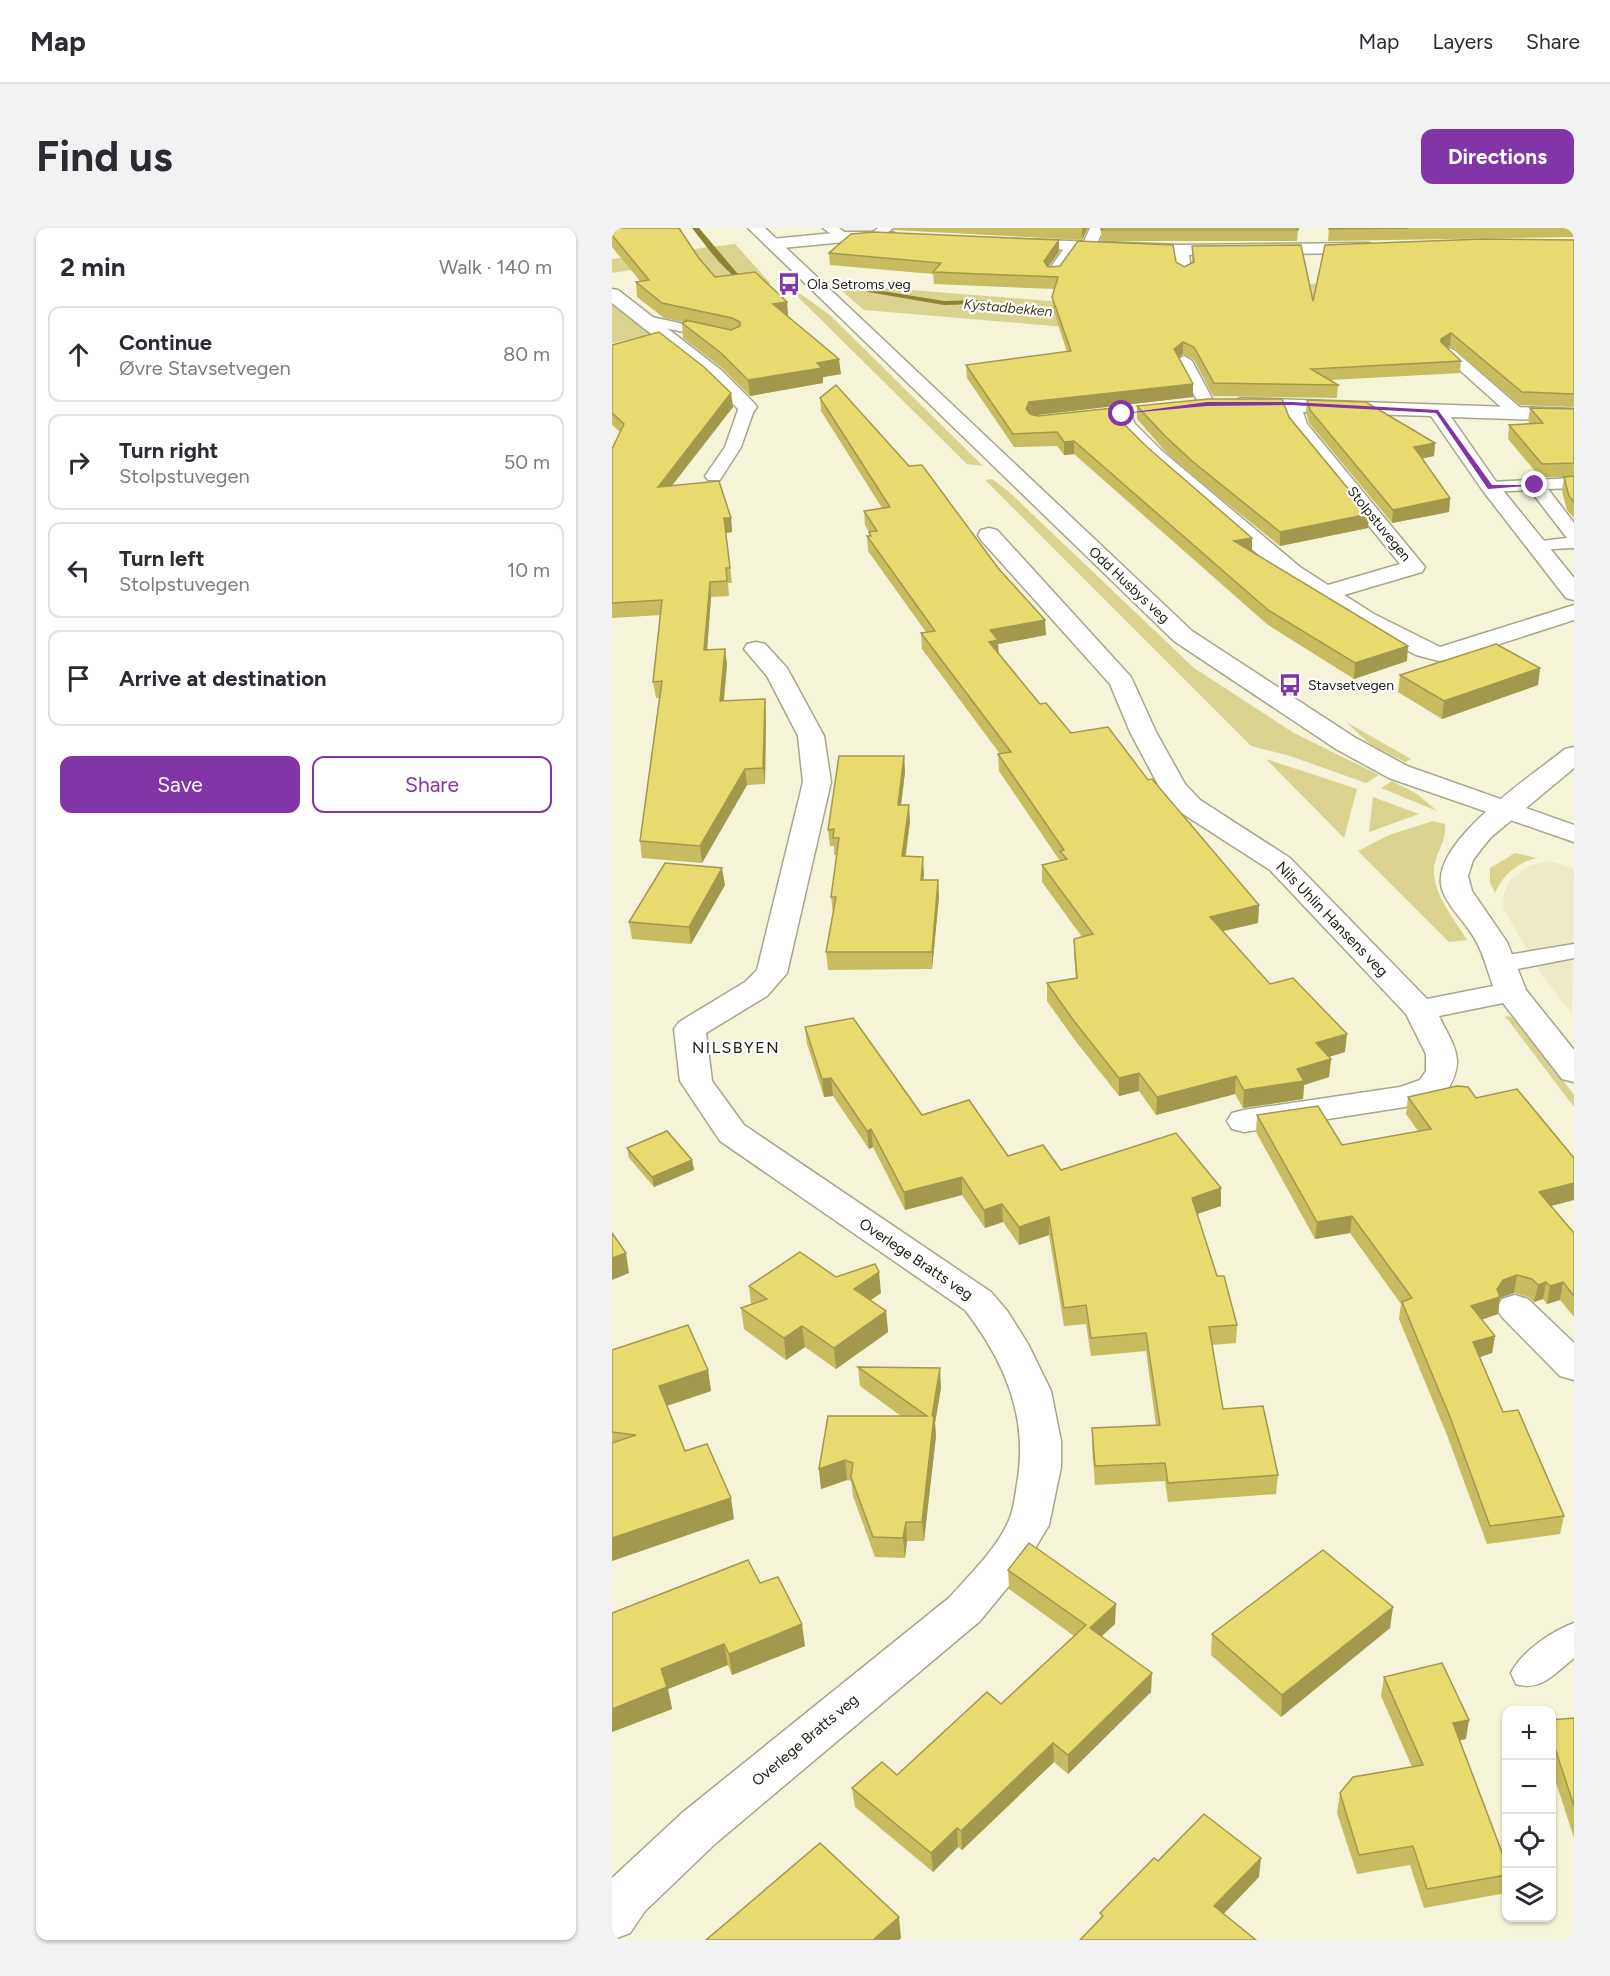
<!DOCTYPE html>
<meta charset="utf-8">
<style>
body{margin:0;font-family:Figtree,sans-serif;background:#f2f2f3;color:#2b2b33}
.controls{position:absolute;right:18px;bottom:18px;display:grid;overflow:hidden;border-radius:12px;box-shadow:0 2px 4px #0004}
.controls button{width:54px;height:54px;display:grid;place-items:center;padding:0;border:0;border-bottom:2px solid #e1e1e2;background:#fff;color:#2b2b33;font:30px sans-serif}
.stop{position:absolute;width:18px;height:18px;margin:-14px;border:4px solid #8235a6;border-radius:50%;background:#fff}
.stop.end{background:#8235a6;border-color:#fff;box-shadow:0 2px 6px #0008}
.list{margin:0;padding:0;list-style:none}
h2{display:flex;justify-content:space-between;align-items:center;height:78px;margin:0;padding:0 24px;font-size:26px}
h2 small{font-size:20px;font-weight:400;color:#7c7c81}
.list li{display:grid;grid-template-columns:39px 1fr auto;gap:18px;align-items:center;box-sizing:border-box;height:96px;margin:0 12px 12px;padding:0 12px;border:2px solid #e1e1e2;border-radius:12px}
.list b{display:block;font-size:22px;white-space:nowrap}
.list p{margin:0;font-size:20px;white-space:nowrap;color:#7c7c81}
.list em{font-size:20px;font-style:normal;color:#7c7c81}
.actions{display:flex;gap:12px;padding:18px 24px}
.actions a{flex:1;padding:14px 0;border:2px solid #8235a6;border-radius:12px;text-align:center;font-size:21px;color:#8235a6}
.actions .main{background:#8235a6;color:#fff}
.icon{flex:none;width:33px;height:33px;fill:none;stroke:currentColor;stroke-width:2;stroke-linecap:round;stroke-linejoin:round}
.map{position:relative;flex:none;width:962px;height:1712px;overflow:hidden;border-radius:12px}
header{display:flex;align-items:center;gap:36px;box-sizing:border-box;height:84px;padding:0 30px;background:#fff;border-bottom:2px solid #e1e1e2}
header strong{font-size:28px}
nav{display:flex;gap:33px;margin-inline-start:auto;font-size:21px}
.intro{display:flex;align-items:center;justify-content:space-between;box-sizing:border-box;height:144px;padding:0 36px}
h1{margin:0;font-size:42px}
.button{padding:15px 27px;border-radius:12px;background:#8235a6;color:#fff;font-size:21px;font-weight:700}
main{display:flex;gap:36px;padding:0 36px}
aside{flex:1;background:#fff;border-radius:12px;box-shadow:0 2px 4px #0004}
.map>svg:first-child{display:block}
</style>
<header>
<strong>Map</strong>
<nav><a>Map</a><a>Layers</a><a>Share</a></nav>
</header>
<div class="intro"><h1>Find us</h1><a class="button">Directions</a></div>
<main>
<aside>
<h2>2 min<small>Walk · 140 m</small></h2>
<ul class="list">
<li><svg class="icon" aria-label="ahead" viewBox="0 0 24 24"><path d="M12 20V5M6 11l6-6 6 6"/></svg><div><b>Continue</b><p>Øvre Stavsetvegen</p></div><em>80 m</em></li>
<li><svg class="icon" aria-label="right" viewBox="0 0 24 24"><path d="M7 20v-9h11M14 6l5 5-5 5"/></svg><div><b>Turn right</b><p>Stolpstuvegen</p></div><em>50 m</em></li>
<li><svg class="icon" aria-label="left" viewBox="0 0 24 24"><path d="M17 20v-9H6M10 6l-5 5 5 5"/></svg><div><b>Turn left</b><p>Stolpstuvegen</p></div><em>10 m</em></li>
<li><svg class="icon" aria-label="arrive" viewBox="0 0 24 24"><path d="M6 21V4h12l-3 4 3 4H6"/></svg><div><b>Arrive at destination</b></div></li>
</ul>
<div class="actions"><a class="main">Save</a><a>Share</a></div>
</aside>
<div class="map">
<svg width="962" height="1712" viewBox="0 0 962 1712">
<rect width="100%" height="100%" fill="#f5f3d8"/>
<polygon fill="#edeac7" points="939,633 962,641 960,785 931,749 891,680 892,665 899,651 917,638"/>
<g fill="#dad38f">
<polygon points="123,16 159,56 107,49 69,55 32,40 0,45 0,31"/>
<polygon points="914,45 962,65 513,104 252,82 222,56 438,73 552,75 699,56"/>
<polygon points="183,62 218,87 371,238 355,236 180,63"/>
<polygon points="0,77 39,107 0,115"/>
<polygon points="380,251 396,263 582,440 682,505 767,547 754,555 678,528 639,518 373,252"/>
<polygon points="734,494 799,531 793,534 759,517"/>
<polygon points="654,531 745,561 732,610"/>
<polygon points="780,553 805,566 825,583 769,560"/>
<polygon points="761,569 807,586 757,604"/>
<path d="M821,593l12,3c2,18 -10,29 -11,45 -2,24 21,51 33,71l-18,2 -91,-91 31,-16z"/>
<path d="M903,625l22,5c-19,4 -34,16 -42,35l-5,-11v-14z"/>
<polygon points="893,788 905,790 962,867 962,879"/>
</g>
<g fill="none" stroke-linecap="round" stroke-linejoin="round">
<g fill="#8c8434" fill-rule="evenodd">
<path d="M80,0h7l38,45 15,9v2c-19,1 -48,-41 -60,-56z"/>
<polygon points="258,61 332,73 365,72 462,85 458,87 365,76 332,77 256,64 254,63"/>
</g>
<g stroke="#a7a58b" stroke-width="3">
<g id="service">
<polygon points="211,0 227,0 239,9 237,12 227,12"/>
<polygon points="266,0 281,0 268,11 258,11 256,8"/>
<polygon points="478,0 492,0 483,20 476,24 469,20"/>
<polygon points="460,15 467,19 446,49 436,49 434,46 455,16"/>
<polygon points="569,18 576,22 580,45 573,49 566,45 562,22"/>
<polygon points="30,87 105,103 112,107 105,111 25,94 23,91"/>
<polygon points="837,120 842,122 912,183 914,186 912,189 900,189 832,128 829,125"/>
<polygon points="572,128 580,133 603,176 601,179 595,181 587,176 564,133"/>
<polygon points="135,174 143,179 129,219 108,252 96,252 93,248 113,219 127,179"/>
<polygon points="962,250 962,260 936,261 962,295 962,320 920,322 917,318 920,314 955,310 918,262 878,264 869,259 878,254"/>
<polygon points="962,716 962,730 890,744 881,741 877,736 881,731 890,728"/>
<path d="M962,1395v35c-19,15 -33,34 -58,26l-5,-11c10,-21 41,-42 63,-50z"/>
</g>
</g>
<g stroke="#a7a58b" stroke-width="3">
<g id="minor">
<polygon points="232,4 281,4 289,9 281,14 232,14 160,21 152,16 160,11"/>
<polygon points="401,11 569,17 757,15 765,20 757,25 569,27 395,19 393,16"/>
<polygon points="0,61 6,62 109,142 142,175 145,179 142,183 128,183 95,150 0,75"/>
<polygon points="628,170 962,181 962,193 839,189 885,255 962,350 962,372 954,370 871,263 819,188 691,184 695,196 813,339 810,344 732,367 762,386 828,419 962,377 962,392 841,431 827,433 804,427 746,396 672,349 536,231 507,202 500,186 503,182 517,182 523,196 550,223 688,339 716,357 788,336 678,201 671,183 621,180 618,176"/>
<path d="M377,300l8,2 134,147 25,55 29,52 15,16 90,58 137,141 66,-13c-5,-14 -9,-30 -16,-43 -9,-19 -29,-35 -35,-54 -14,-46 91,-114 123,-140l9,-2v21l-84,70 -17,22 -5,16 4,15 35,51 19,48 48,60v32l-12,-3 -59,-76 -64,13c16,33 28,44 6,78l-40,13 -161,25 -12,-3 -5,-8 5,-8 12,-3 156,-23 20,-7 6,-9v-17l-20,-40 -136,-144 -90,-58 -17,-18 -33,-62 -20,-48 -129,-144 -3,-5 3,-5z"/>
<path d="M144,414l9,2 22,24 37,68 7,46 -44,191 -20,23 -61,37 6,48 32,44 247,167 17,20 20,32 23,47 10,50v26l-12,58 -27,45 -42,51 -264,222 -71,68 -15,22 -18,7v-62l70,-65 268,-216c20,-23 47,-48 59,-77 5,-11 6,-24 8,-36 12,-66 -12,-122 -52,-174l-245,-169 -40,-60 -6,-52 5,-7 66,-40 12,-12 46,-188 -5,-46 -31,-60 -23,-27 3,-5z"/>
<polygon points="903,1067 916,1071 962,1115 962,1152 948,1148 890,1089 884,1080 890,1071"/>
</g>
</g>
<g stroke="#a7a58b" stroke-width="3">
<polygon id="tertiary" points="136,0 153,0 580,403 742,509 795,538 962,597 962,614 777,550 724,521 562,413"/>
</g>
<use href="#service" fill="#fff" fill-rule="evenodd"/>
<use href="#minor" fill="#fff" fill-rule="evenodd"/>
<use href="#tertiary" fill="#fff" fill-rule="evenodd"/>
</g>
<g fill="#c7bc60">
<polygon points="0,0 86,29 103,49 175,74 176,88 229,146 211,149 211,155 138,168 110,140 71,110 70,95 72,94 52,90 25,69 24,54 28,53 0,19"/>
<polygon points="282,0 476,0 470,12 282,2"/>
<polygon points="717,0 962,0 962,9 716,13"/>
<polygon points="489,2 686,2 685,13 489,13"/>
<polygon points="962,12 962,179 908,177 838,118 835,119 849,133 848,145 719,152 726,157 725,170 601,168 582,132 571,126 567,130 581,169 423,187 426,188 506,190 535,219 640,310 640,324 795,433 742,451 656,397 462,226 452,227 445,218 402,219 355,150 354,137 455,124 441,81 440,69 443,61 322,56 321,46 218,37 217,25 447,24 436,39 564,34 572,39 580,35 580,18 701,73"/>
<polygon points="0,117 119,165 121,179 60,257 119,290 120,304 114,305 120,355 116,355 117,368 99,369 95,422 115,436 112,473 153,471 154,487 153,556 135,557 90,635 30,630 28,613 47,470 44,470 41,454 48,387 0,390 0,221 8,204 0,197"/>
<polygon points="208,170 434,407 386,416 386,426 428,476 459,505 536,552 647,677 646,695 611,703 658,756 733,824 717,829 719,831 717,849 692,857 691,871 631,880 623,866 544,887 527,863 507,868 462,811 435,773 435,755 464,750 462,728 462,711 470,709 430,654 430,637 448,633 387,543 386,526 388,526 310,421 309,405 314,404 256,323 255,308 257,308 257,304 253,297 252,283 270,280 209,183"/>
<polygon points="695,172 823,215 822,228 810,231 838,270 837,284 780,295 697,195 694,184"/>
<polygon points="525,178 757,286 756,300 668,318 580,247 552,222 525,191"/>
<polygon points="918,180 962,181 962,290 955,282 950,263 952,249 955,249 928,249 896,211 897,197 918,196 916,193"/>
<polygon points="928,440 926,457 830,491 786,464 788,447"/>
<polygon points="292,528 293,544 289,577 298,593 294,628 311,629 311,652 326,652 327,669 320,741 216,742 214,724 221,686 219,669 225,627 222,627 222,618 218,618 216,602"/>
<polygon points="113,657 79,716 20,711 17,694"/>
<polygon points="193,799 310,887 396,928 449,942 609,978 585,986 605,1048 625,1097 624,1115 600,1117 611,1181 666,1247 664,1266 556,1274 553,1253 483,1257 480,1219 480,1200 544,1197 534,1123 479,1128 474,1096 452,1098 437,1007 407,1017 391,994 373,1000 350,967 293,982 261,919 257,921 221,868 212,869 195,816"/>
<polygon points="796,869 939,978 962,1005 962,1089 948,1072 935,1076 931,1071 922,1074 917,1069 902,1065 888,1070 886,1086 869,1092 883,1108 880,1125 868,1129 891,1184 952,1288 948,1306 875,1316 835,1207 787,1091 789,1076 738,1005 703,1011 644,904 645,887 730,917 806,903 794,886"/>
<polygon points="15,920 80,932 82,942 42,959 17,930"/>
<polygon points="224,1049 269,1065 259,1072 274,1083 276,1104 224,1141 193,1119 174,1132 132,1101 129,1080 139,1076 137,1058"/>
<polygon points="0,1122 96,1142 99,1163 55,1178 73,1223 122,1291 0,1333"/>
<polygon points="246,1139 329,1160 323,1195 324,1208 312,1313 295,1313 293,1330 263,1329 241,1268 239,1253 235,1252 209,1261 207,1241 289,1188 248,1158"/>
<polygon points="396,1342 503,1396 489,1408 539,1464 456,1546 442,1534 350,1622 346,1619 321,1644 243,1579 240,1560 285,1547 389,1476 462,1408 397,1361"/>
<polygon points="148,1355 193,1418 120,1447 116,1437 56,1461 60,1481 0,1504 0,1385"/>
<polygon points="778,1400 669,1489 599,1427 600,1406"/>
<polygon points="772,1449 854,1511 847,1512 894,1635 894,1665 812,1680 798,1637 745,1646 725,1585 728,1565 800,1539 769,1468"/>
<polygon points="962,1490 962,1610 939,1539 939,1492"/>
</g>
<g fill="#a2994e">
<polygon points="470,0 476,0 470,12"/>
<polygon points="447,12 447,24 432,45 432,33"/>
<polygon points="175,74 176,89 161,76"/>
<polygon points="839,105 838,118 828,123 829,111"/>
<polygon points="571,114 571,126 562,134 562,121"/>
<polygon points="227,131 229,146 211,149 211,155 138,168 136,152 205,135"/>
<polygon points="581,156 581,169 417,188 414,181 417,174"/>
<polygon points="119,165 121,179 48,273 46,259"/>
<polygon points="462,213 462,226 452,227 452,214"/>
<polygon points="823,215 822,228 801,232 802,219"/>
<polygon points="838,270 837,284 780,295 781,282"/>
<polygon points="757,286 756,300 668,318 668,304"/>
<polygon points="112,290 119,290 120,304 114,305"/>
<polygon points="640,310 640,324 622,313"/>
<polygon points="98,354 99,369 94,437 92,422"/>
<polygon points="433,392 434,407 386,416 387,428 377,414 378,402"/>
<polygon points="796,418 795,433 742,451 743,435"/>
<polygon points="113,421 115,436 110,490 108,473"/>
<polygon points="928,440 926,457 830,491 832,473"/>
<polygon points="153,471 154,487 153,556 151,540"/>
<polygon points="292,528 293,544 287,593 286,577"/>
<polygon points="133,541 135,557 90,635 88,618"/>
<polygon points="297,577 298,593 291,644 290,628"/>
<polygon points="311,629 312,646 310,669 309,652"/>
<polygon points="110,640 113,657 79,716 77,699"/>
<polygon points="326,652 327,669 320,741 320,724"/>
<polygon points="647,677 646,695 598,706 598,689"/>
<polygon points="735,806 733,824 703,833 704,815"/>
<polygon points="719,831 717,849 692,857 691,871 631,880 632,862 685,841"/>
<polygon points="527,845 527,863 507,868 507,850"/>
<polygon points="624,848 623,866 544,887 545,869"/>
<polygon points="219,850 221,868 212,869 210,851"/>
<polygon points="259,901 261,919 257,921 255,903"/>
<polygon points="80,932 82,942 42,959 40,949"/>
<polygon points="350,949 350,967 293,982 292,964"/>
<polygon points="962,955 962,972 924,982 927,964"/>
<polygon points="609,960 609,978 579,988 580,970"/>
<polygon points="390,976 391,994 373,1000 372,982"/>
<polygon points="740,988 738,1005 703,1011 705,994"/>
<polygon points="437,989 437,1007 407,1017 407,999"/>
<polygon points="14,1025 17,1045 0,1052 0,1030"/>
<polygon points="267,1044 269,1065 244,1082 242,1061"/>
<polygon points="905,1047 902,1065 888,1070 886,1086 856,1096 859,1078 885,1061 891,1052"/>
<polygon points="934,1054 931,1071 922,1074 926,1057"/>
<polygon points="951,1054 948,1072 935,1076 938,1058"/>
<polygon points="274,1083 276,1104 224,1141 222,1120"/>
<polygon points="190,1098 193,1119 174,1132 172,1110"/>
<polygon points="883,1108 880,1125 859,1132 861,1114"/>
<polygon points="328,1140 329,1160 323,1195 324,1208 312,1313 310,1294 320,1188"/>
<polygon points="96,1142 99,1163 51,1179 47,1158"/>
<polygon points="233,1232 235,1252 209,1261 207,1241"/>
<polygon points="119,1270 122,1291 0,1333 0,1310"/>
<polygon points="294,1294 295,1313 293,1330 291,1310"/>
<polygon points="504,1376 503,1396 478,1419 478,1400"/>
<polygon points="781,1379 778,1400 669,1489 670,1467"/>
<polygon points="190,1396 193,1418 120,1447 117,1426"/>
<polygon points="112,1416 116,1437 56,1461 60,1481 0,1504 0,1481 49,1441"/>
<polygon points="540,1445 539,1464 456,1546 456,1527"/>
<polygon points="857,1492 854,1511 837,1515 841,1495"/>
<polygon points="441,1515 442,1534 350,1622 349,1603"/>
<polygon points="345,1600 346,1619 321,1644 319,1625"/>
<polygon points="649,1630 647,1649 601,1697 602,1678"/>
<polygon points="287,1689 289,1710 287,1712 261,1712"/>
</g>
<g fill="#e7db70" stroke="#a2994e" stroke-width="1.5">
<polygon points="0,0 67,0 86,29 103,49 143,44 175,74 161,76 227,131 205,135 210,140 136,152 109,125 70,95 75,93 73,92 119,102 128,98 128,94 120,90 50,75 24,54 37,52 0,7"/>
<rect x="489" y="0" width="197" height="2"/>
<polygon points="717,0 796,0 717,1"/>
<polygon points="262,4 447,12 432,33 436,39 448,38 466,13 561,17 564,34 572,39 582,34 580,18 689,17 701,73 713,17 871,11 962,12 962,166 910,164 839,105 829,111 829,114 849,133 699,141 726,157 602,155 582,119 571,114 562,121 581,156 417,174 414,181 418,186 426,188 501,180 506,190 535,219 640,310 622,313 796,418 743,435 656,382 462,213 452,214 445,204 401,206 354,137 459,123 440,69 446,49 321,44 329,35 217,25 239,6"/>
<polygon points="47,104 92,139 119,165 46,259 107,253 119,290 112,290 118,340 114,340 115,353 98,354 92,422 113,421 108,473 153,471 151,540 133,541 88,618 28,613 50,453 41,454 50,372 0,375 0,221 12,196 0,185 0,117"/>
<polygon points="224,157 297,238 310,237 386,340 433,392 378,402 386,412 377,414 428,476 434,475 459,505 496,499 536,552 540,551 647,677 598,689 658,756 681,750 735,806 704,815 719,831 685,841 692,853 632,862 624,848 545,869 527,845 507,850 462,793 435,755 465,750 462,711 481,706 430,637 455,631 448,623 452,622 386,526 399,524 309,405 323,403 255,308 259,308 257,304 265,303 252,283 278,279 208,170"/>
<polygon points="596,171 670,171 677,189 757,286 668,304 580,233 553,208 525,178"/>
<polygon points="695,172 754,174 823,215 802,219 838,270 781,282 698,182"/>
<polygon points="918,180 962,181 962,235 930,236 897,197 931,195"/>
<polygon points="962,248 962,274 957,268 952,249"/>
<polygon points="884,416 928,440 832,473 788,447"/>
<polygon points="227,528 292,528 286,577 297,577 290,628 311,629 309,652 326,652 320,724 214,724 224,669 219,669 227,610 221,610 222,601 216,602"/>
<polygon points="53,635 110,640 77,699 17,694"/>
<polygon points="241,790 310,887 357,872 396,928 431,917 449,942 564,905 609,960 580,970 605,1048 612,1048 625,1097 597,1099 611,1181 651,1178 666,1247 556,1255 553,1235 483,1238 480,1200 548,1197 534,1105 479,1110 474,1077 452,1080 437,989 407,999 390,976 372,982 350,949 292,964 259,901 255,903 219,850 210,851 193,799"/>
<polygon points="845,858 856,859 864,870 905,861 962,930 962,955 927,964 962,1005 962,1068 951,1054 938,1058 934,1054 926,1057 920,1051 905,1047 891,1052 885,1061 888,1069 859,1078 883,1108 861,1114 891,1184 906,1182 952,1288 878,1298 838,1189 790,1074 800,1070 740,988 705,994 645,887 706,878 730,917 819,901 796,869"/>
<polygon points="55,903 80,932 40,949 15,920"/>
<polygon points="0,1005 14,1025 0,1030"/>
<polygon points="188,1024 224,1049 263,1036 267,1044 242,1061 274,1083 222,1120 190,1098 172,1110 129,1080 155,1071 137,1058"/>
<polygon points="76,1097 96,1142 47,1158 73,1223 95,1216 119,1270 0,1310 0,1215 24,1207 0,1204 0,1122"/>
<polygon points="246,1139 328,1140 320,1188 322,1188 310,1294 294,1294 291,1310 261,1309 239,1249 241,1235 233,1232 207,1241 216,1188 315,1188"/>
<polygon points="417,1315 504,1376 478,1400 540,1445 456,1527 441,1515 349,1603 345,1600 319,1625 240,1560 270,1534 285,1547 375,1464 389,1476 474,1397 396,1342"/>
<polygon points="711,1322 781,1379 670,1467 600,1406"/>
<polygon points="136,1332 148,1355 166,1349 190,1396 117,1426 112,1416 49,1441 55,1459 0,1481 0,1385"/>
<polygon points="830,1435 857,1492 841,1495 894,1635 894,1647 815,1661 801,1618 747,1627 728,1565 741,1549 811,1537 772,1449"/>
<polygon points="962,1490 962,1578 939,1508 939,1492"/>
<polygon points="592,1586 649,1630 602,1678 644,1712 468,1712 491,1688 488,1685 542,1630 546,1633"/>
<polygon points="208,1615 287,1689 261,1712 94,1712"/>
</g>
<polygon fill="#8235a6" points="595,174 679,174 826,182 880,257 926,257 876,261 824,185 679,177 595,178 507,186"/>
<defs>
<g id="bus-bare" transform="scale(1.8)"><path d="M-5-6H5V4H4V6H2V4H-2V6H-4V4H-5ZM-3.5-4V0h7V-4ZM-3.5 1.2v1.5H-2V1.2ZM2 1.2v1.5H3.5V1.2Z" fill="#8235a6" stroke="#fff" stroke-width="2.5" paint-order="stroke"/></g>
</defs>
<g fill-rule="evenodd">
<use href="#bus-bare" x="177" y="56"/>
<use href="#bus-bare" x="678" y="457"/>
</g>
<g text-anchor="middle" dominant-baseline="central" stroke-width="4.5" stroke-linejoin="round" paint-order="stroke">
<g font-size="14" fill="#222117" stroke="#fff" text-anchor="start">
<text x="195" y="56">Ola Setroms veg</text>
<text x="696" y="457">Stavsetvegen</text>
</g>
<g font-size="14" font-style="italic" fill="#464114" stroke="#fff">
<text transform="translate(396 80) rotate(5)">Kystadbekken</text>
</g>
<g font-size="14" fill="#222117" stroke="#fff">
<text transform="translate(767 296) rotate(51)">Stolpstuvegen</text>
<text transform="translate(517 357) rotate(43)">Odd Husbys veg</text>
</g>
<g font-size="15" fill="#222117" stroke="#fff">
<text transform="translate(720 691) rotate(46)">Nils Uhlin Hansens veg</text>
<text transform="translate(304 1031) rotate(34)">Overlege Bratts veg</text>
<text transform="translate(193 1512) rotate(-40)">Overlege Bratts veg</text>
</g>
<g font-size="16" letter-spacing="1.5" fill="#222117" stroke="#fff">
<text x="124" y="819">NILSBYEN</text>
</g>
</g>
</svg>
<div class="controls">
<button>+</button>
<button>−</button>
<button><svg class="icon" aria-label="locate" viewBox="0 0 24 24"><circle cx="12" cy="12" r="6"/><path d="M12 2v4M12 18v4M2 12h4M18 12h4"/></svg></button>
<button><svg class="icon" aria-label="layers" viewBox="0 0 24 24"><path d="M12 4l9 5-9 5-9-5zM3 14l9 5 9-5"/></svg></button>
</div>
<div class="stop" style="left:510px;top:186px"></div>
<div class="stop end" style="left:923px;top:257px"></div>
</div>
</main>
